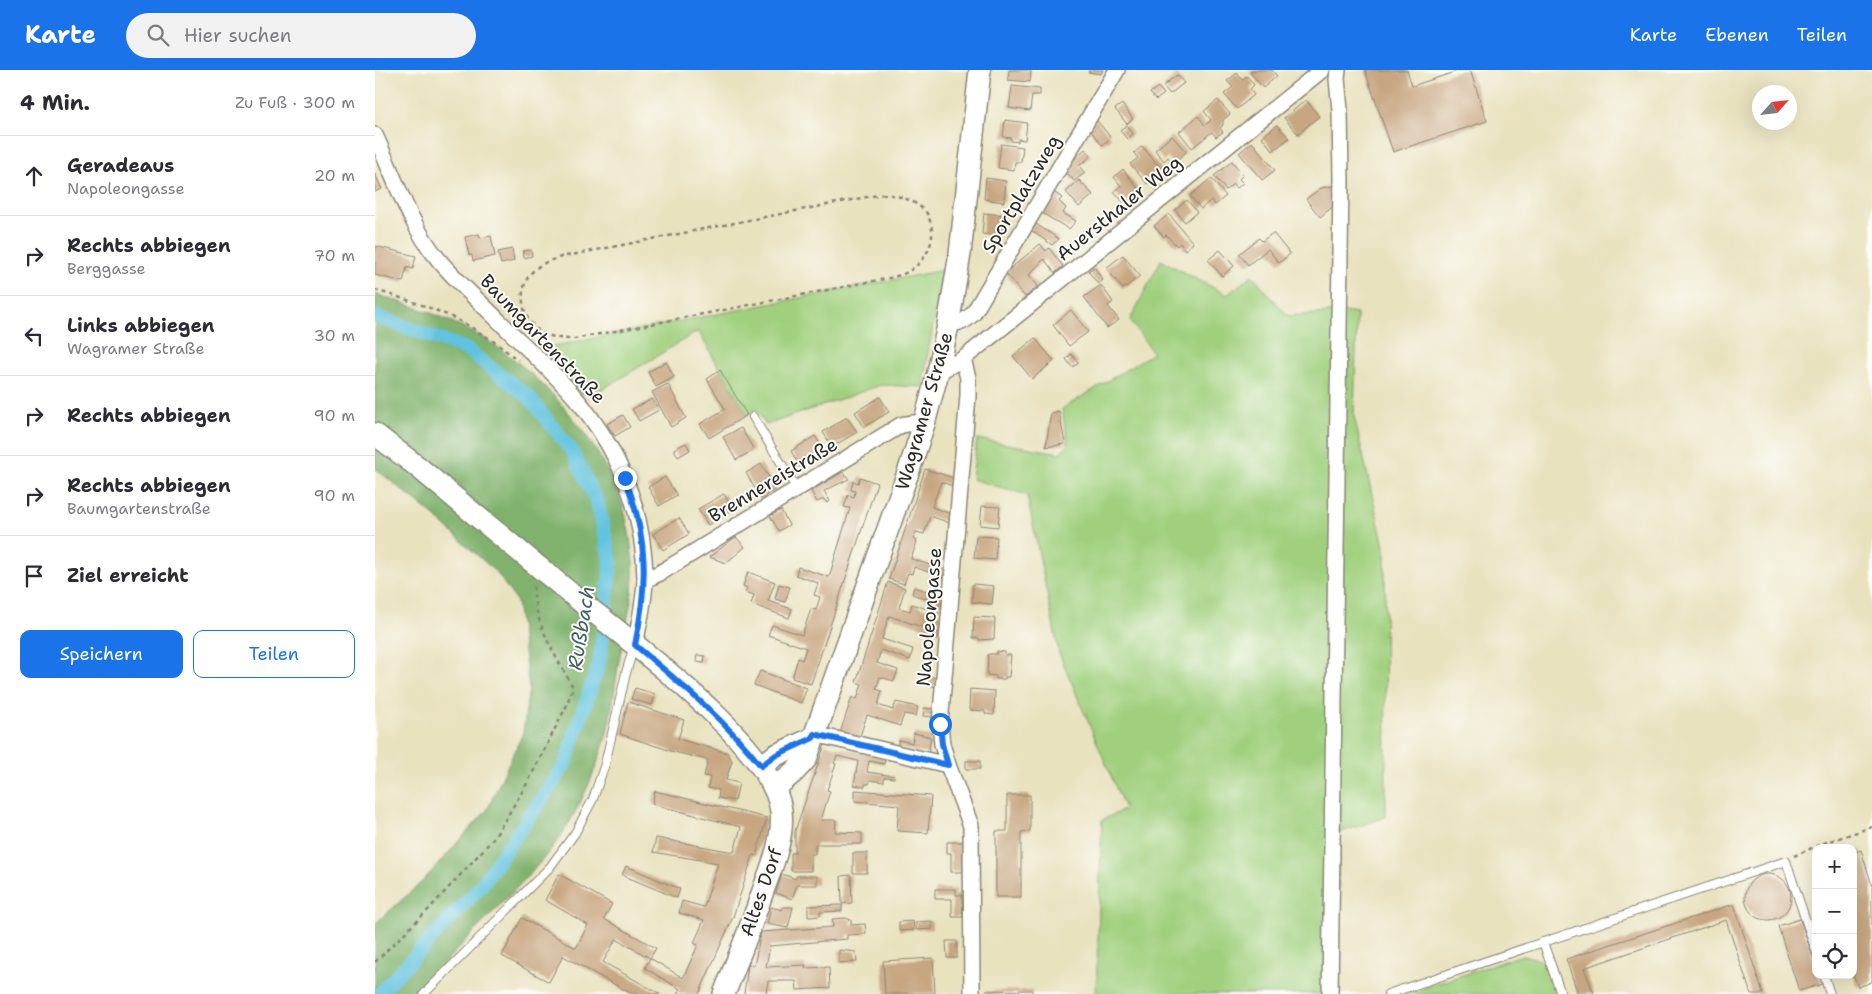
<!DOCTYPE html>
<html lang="de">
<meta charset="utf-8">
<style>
body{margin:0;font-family:"Shantell Sans",sans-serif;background:#f2f2f3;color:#2b2b33}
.controls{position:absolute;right:15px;bottom:15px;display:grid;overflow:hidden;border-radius:10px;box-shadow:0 5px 20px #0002}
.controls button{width:45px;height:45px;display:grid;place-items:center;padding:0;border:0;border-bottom:1px solid #e1e1e2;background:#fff;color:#2b2b33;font:25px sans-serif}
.compass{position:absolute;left:1377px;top:15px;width:45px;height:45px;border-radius:50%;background:#fff;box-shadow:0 5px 20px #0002;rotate:63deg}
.stop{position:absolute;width:15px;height:15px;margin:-11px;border:4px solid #1a73e8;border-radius:50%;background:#fff}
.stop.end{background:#1a73e8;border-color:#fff;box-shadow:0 1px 5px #0008}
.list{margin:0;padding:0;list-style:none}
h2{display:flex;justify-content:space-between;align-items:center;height:65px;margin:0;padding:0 20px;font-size:21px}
h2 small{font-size:16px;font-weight:400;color:#7c7c81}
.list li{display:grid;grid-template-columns:32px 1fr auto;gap:15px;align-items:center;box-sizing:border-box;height:80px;padding:0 20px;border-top:1px solid #e1e1e2}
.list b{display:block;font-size:19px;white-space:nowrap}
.list p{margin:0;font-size:16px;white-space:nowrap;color:#7c7c81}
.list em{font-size:16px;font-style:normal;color:#7c7c81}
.actions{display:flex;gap:10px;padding:15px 20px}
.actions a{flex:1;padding:11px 0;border:1px solid #1a73e8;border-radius:10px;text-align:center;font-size:18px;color:#1a73e8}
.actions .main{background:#1a73e8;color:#fff}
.icon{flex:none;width:28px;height:28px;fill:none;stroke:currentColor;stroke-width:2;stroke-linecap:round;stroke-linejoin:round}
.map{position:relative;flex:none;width:1497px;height:924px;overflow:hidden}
header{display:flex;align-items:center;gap:30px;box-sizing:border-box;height:70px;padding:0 25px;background:#1a73e8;color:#fff}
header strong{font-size:24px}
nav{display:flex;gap:28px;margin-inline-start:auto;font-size:18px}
.search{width:350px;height:45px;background:#f2f2f3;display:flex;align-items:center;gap:12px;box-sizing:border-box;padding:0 18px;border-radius:28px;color:#7c7c81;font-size:19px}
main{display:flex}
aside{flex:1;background:#fff}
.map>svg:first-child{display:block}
</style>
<header>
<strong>Karte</strong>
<div class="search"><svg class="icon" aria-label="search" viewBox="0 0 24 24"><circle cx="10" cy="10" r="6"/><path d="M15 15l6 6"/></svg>Hier suchen</div>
<nav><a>Karte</a><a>Ebenen</a><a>Teilen</a></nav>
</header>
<main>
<aside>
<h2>4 Min.<small>Zu Fuß · 300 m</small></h2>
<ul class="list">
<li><svg class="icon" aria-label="ahead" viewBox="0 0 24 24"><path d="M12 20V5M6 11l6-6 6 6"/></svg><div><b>Geradeaus</b><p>Napoleongasse</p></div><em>20 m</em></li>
<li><svg class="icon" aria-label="right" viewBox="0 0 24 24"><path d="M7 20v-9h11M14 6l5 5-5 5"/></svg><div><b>Rechts abbiegen</b><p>Berggasse</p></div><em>70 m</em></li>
<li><svg class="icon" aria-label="left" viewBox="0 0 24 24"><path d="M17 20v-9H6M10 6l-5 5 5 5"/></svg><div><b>Links abbiegen</b><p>Wagramer Straße</p></div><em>30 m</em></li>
<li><svg class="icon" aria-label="right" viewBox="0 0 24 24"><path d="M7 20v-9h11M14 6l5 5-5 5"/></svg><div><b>Rechts abbiegen</b></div><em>90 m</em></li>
<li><svg class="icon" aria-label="right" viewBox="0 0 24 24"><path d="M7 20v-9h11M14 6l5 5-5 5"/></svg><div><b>Rechts abbiegen</b><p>Baumgartenstraße</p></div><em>90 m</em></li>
<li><svg class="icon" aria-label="arrive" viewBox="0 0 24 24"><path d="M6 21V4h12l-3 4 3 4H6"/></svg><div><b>Ziel erreicht</b></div></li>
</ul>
<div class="actions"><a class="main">Speichern</a><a>Teilen</a></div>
</aside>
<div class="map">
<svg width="1497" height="924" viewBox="0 0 1497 924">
<rect width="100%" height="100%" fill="#fdfcf7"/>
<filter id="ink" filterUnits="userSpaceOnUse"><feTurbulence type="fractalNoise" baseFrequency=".02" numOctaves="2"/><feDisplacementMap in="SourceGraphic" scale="10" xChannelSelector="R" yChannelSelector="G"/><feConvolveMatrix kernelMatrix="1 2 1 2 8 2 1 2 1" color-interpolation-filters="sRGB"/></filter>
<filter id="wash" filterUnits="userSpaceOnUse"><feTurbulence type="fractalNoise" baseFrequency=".0096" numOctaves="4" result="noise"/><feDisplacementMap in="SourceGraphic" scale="20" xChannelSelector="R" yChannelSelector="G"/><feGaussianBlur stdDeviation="1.12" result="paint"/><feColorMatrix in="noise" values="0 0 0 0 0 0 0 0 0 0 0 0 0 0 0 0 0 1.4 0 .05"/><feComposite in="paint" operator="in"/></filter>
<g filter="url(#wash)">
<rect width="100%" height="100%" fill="#e9e2bf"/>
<g fill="#a0d07e" stroke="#667e54">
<polygon points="786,190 852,225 877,205 913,246 969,242 982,244 979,346 1010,481 1011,747 963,763 964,924 721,924 727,750 750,739 684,583 652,425 597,409 602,369 685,383 693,374 687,339 778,283 755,250"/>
<polygon points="568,200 547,317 506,315 391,355 381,339 372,345 323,261 228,319 205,324 163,279"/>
<path d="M1144,886c28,-1 29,16 36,38h-149z"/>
</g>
<path fill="#80b26d" stroke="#566e4c" d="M0,224c35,11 69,22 101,40 59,32 123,103 145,167 7,20 10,42 12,62 2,34 -9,70 -15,103 -3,22 -6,45 -11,67 -9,32 -23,66 -41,95 -19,30 -43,53 -68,79 -28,29 -56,58 -84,87h-39v-70l49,-44 63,-70 36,-77 6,-45 -12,-86 -20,-29 -64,-58 -58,-47z"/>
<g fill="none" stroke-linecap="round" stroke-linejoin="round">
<polyline stroke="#61c3df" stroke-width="14" points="0,246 91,279 153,326 197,381 223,434 236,493 225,590 190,695 106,816 4,924"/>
</g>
<g id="blocks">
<g fill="#c7a681">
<polygon points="634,0 656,0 655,12 633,10"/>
<polygon points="714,0 728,0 726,4 713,2"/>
<polygon points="878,0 897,0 902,6 888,18 875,2"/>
<polygon points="990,0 1032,0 1037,16 1086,0 1095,0 1112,51 1018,82"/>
<polygon points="862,3 867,10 872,6 879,15 875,19 879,25 862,39 849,24 858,17 852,11"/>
<polygon points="802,5 809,13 795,24 788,16"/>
<polygon points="637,16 665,19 665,25 657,25 655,41 634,38"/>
<polygon points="783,17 789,24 781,30 775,23"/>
<polygon points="843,30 855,44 848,50 848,55 845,58 848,62 841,67 837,62 817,78 804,62 823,46 830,55 836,50 829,41"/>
<polygon points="931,30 944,46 923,64 909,48"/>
<polygon points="747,34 758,49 752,54 740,39"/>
<polygon points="720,48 736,68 727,75 714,59"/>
<polygon points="630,50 652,53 650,70 643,69 643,72 636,71 636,68 628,67"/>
<polygon points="752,55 758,64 752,69 745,60"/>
<polygon points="902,55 914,68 898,81 887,67"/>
<polygon points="797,66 811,82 798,94 793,87 789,91 780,80"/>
<polygon points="877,72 900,100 887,110 864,83"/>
<polygon points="626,74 648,77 646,92 640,92 639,100 623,98"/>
<polygon points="767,76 788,101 772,114 755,94 763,88 759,83"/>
<polygon points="710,79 716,86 704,96 710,103 699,111 689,99"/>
<polygon points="857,91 868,105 864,109 868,113 862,118 858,114 851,120 839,106"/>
<polygon points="748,99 765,121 750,134 739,121 746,116 739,107"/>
<polygon points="0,104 7,119 0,122"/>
<polygon points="611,108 631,111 629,132 609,129"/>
<polygon points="836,108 851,126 840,135 836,130 826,139 815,126"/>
<polygon points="704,110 718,125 704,137 691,122"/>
<polygon points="959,116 960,135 945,147 931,129 946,118"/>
<polygon points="679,122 687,128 684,131 691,138 688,143 701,151 694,159 665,142"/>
<polygon points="812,130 822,142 810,152 800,140"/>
<polygon points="609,143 628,145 625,166 607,164"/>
<polygon points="794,144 818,173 810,180 805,173 802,176 791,165 789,167 779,156"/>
<polygon points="658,152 684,169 677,175 654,159"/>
<polygon points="898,163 915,184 904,193 893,179 873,195 864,184 884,168 887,171"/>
<polygon points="104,164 105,168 116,166 120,186 98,191 97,185 94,185 90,167"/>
<polygon points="665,174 671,181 674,178 688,196 680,203 669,189 654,205 663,216 650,227 630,203"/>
<polygon points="0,176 41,186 38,199 32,197 28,212 0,205"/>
<polygon points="137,179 139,191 126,194 123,182"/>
<polygon points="156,180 157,186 149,188 148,181"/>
<polygon points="845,180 859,196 847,206 833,190"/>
<polygon points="748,185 765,206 748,219 731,198"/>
<polygon points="719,197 728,210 723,214 713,201"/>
<polygon points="726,215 738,232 733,236 744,250 732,258 709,227"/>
<polygon points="696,240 713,262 694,276 678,255"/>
<polygon points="660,268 679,291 657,309 638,286"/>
<polygon points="696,284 704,293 697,297 691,289"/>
<polygon points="291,292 299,307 281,317 273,302"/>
<polygon points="345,300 372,345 334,368 325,354 350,339 332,309"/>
<polygon points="293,314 311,348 296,357 277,322"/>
<polygon points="505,327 514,342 489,357 480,342"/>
<polygon points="278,329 284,340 264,351 257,339"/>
<polygon points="684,341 690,374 671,377 676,343"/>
<polygon points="248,345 255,357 240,366 232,354"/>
<polygon points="472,347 482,362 457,377 448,362"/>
<polygon points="366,358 379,380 361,390 348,367"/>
<polygon points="440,366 450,382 425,397 416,381"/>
<polygon points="311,373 315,380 303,387 299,379"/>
<polygon points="386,394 401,419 386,429 371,403"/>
<polygon points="550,399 579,408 578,416 566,412 557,437 576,444 575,453 555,446 549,464 541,462 538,469 542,471 536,489 571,500 570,508 539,497 537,504 533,503 529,514 514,509"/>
<polygon points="468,402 474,409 449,421 455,431 452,433 449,429 442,432 436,421"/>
<polygon points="290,407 302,425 284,436 273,417"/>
<polygon points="485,407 502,413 436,614 417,608 423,588 427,590 431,578 393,565 397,555 427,565 436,539 441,540 445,527 439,525 443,513 421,505 423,497 454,507 475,438 469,437 473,425 479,427 480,421 476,420 478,411 483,413"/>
<polygon points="349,424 358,439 333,455 323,439"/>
<polygon points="607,436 625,437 623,457 605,455"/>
<polygon points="406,440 414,455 404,461 395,446"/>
<polygon points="304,448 314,464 288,480 278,464"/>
<polygon points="601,466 622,467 620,490 599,488"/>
<polygon points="361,467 370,477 351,493 334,487"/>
<polygon points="373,502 400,512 393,531 417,539 414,548 376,534 379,525 370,522 372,518 368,516"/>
<polygon points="513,512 530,518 524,538 535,541 537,534 567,544 565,563 514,546 507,569 538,579 535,590 506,580 502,593 523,600 519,611 505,607 501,619 507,621 503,635 518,640 521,632 543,637 541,646 529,644 525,656 492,645 484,669 465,663 477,627 482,629 487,614 481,612"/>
<polygon points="404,514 415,517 410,532 400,529"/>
<polygon points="598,514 619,516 617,534 597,532"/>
<polygon points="539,517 569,526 568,535 537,524"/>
<polygon points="599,547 620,548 619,569 604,570 604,568 598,568"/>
<polygon points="622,581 630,582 630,585 636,585 634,607 630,607 630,609 621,609 621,606 612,605 613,584 622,584"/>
<polygon points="322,585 330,586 329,593 321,592"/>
<polygon points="385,601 432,618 426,633 379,615"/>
<polygon points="551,606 561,608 561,617 549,614"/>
<polygon points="260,618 280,624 277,635 256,629"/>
<polygon points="595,619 620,621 619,645 610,644 610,641 594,640"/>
<polygon points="253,632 309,650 303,669 353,683 357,691 351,710 364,713 360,731 343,728 344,720 333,718 335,707 329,706 333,690 299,682 245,664"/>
<polygon points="549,638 559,639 558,647 548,646"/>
<polygon points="539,663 556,667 553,684 522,677 524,670 537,673"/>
<polygon points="450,674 510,688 509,694 494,691 492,702 519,706 519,708 509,707 509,712 495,710 494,714 490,714 490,717 479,715 483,691 462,686 459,693 461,694 452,720 455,721 446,750 461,750 460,762 487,763 487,774 440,774 440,784 436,784 436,801 416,801 416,783 420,783 420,761"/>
<rect x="591" y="691" width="14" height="8"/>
<polygon points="480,720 556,726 553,763 522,761 524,735 480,731"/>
<polygon points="280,721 392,748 381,786 378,785 358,847 324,924 302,924 305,919 270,898 275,888 308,908 323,875 319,873 329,850 304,843 307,831 329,837 343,793 278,782 281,768 359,782 366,757 277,734"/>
<polygon points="632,725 655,725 655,761 646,762 646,827 621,827 621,761 632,761"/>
<polygon points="572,772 591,772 591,783 588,783 589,802 576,802 576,783 572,783"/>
<polygon points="1486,780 1497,815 1497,912 1483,917 1478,904 1478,783"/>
<rect x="478" y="783" width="14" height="20"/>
<polygon points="251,796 305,819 302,828 247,805"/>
<polygon points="184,804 237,834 229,849 281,878 275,888 241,869 228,892 285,924 257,924 188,886 174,912 127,886 147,848 201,878 213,855 170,830"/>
<polygon points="407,804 421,809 421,806 442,806 442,815 422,815 417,829 401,823"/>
<circle cx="1393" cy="827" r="23"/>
<polygon points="476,805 477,833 467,834 466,806"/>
<polygon points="560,819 581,819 581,825 587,825 588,847 577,847 577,829 560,829"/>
<polygon points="1359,834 1388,924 1376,924 1351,850 1209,898 1219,924 1203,924 1191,889"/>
<polygon points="467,835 467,841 445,842 445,846 433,847 433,836"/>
<polygon points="396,837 407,840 408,837 418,837 413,858 392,854"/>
<polygon points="471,848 476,850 476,855 490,854 491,864 472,865 472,869 395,876 391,897 431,895 430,898 454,897 455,918 422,920 421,911 393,911 391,924 369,924 373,895 379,896 386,862 458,857 457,849"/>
<polygon points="1425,849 1441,896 1441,905 1444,905 1447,914 1424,921 1403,856"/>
<polygon points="538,851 539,860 524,861 524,852"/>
<polygon points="557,851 557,859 541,860 541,852"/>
<polygon points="571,871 582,871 582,888 572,888"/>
<polygon points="464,880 481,882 482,892 464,893"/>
<polygon points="558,888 560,923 510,924 508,891"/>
<polygon points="657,920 657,924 611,924 611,921"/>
</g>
</g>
</g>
<g filter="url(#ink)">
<use href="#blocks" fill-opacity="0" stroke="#8a8675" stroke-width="1"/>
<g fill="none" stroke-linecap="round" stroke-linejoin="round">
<g stroke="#8a8675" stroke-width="10">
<g id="service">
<polyline points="378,347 422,419"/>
<polyline points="1168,872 1186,924"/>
<polyline points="1449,905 1455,924"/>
<polyline points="49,924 175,797 200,763 218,729 230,694 251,603 259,576"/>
<polyline points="1013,924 1411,791 1441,881"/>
</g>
</g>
<g stroke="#8a8675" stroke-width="18">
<g id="minor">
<path d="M0,65c19,41 34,89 63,124 18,22 41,42 61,62 28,28 60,55 84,86 39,50 61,108 62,171 0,22 -6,45 -10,67"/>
<polyline points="573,255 589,251 598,244 742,0"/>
<polyline points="588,289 593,308 593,326 565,654 567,674 573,695 596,756 597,924"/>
<polyline points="563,302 588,289 947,0"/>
<polyline points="270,510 285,503 526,355 538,353 549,354"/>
<polyline points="439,664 573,695"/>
<polyline points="955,924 966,110 965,40 962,9 963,0"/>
</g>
</g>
<g stroke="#8a8675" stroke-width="24">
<g id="secondary">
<path d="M0,364l43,33c50,42 101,84 151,125 53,44 205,153 212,219 3,26 -8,53 -17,77 -12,36 -26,71 -40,106"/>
<polyline points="386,696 401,685 438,668"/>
<polyline points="400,718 420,701 431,689 450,636 535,397 549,354 563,302 573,255 585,184 605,0"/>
</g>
</g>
<g stroke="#8a8675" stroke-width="2.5" stroke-dasharray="4 4" stroke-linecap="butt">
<path d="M507,124c16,1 31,5 43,17 3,3 4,6 5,10 7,19 -4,40 -21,50 -4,3 -10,4 -15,6l-320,62c-11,0 -21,-1 -31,-6 -22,-11 -28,-45 -9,-63 8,-7 17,-10 27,-13z"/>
<path d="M0,220c36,11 74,22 105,43 14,8 26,18 38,27"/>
<polyline points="1419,786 1446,774 1497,757"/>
<path d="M0,892l55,-54 64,-70 34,-56 38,-75 7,-20c-17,-30 -42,-69 -39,-104"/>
</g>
<use href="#service" stroke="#fff" stroke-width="8"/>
<use href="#minor" stroke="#fff" stroke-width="15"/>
<use href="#secondary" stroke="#fff" stroke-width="21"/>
</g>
</g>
<g fill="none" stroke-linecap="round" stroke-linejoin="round" filter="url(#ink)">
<path stroke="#1a73e8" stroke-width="6" d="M250,408c23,59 23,106 10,167 45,38 90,75 126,121l15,-11 37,-17 1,-4 134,31 -6,-21 -2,-20"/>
</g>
<g text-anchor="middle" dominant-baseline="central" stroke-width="4" stroke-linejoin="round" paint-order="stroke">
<g font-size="19" fill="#2b2b2b" stroke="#fdfcf7">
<text transform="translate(646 124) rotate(-59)">Sportplatzweg</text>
<text transform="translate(744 138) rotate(-39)">Auersthaler Weg</text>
<text transform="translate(168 269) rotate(46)">Baumgartenstraße</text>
<text transform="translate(549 341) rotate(-74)">Wagramer Straße</text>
<text transform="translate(398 410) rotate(-31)">Brennereistraße</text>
<text transform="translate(554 547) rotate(-85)">Napoleongasse</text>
<text transform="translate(386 822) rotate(-71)">Altes Dorf</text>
</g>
<g font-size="20" font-style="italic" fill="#3e606a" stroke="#fdfcf7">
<text transform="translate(206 558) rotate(-81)">Rußbach</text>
</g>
</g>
</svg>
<div class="controls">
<button>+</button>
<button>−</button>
<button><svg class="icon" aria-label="locate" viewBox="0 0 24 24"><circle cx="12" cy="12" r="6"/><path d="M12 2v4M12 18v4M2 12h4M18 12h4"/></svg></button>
</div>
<svg class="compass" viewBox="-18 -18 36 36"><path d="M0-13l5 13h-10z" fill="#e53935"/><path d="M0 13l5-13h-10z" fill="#7c7c81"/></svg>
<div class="stop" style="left:565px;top:654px"></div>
<div class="stop end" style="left:250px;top:408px"></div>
</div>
</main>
